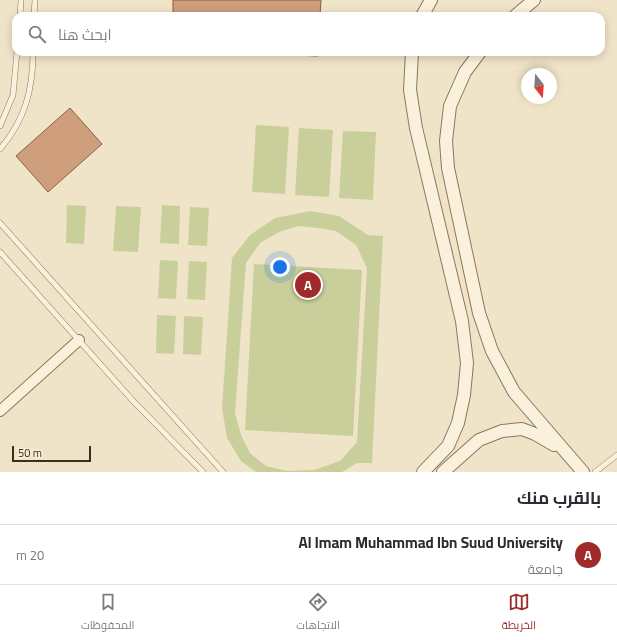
<!DOCTYPE html>
<html lang="ar">
<meta charset="utf-8">
<style>
body{margin:0;font-family:Georgia,Cairo,serif;background:#f2f2f3;color:#2b2b33;direction:rtl}
.compass{position:absolute;left:521px;top:68px;width:36px;height:36px;border-radius:50%;background:#fff;box-shadow:0 2px 10px #0003;rotate:163deg}
.scale{position:absolute;left:12px;bottom:10px;width:79px;box-sizing:border-box;padding-left:4px;border:2px solid #3d2e20;border-top:0;font-size:11px;line-height:14px;white-space:nowrap;color:#3d2e20;-webkit-text-stroke:3px #f7eed8;paint-order:stroke}
.you{position:absolute;left:280px;top:267px;width:14px;height:14px;margin:-10px;border:3px solid #fff;border-radius:50%;background:#1a73e8;box-shadow:0 0 0 6px #1a73e833}
.badge{display:grid;place-items:center;width:26px;height:26px;border-radius:50%;background:#9e2a2b;color:#fff;font-size:13px;font-weight:700}
.pin{position:absolute;translate:-50% -50%;border:2px solid #fff;box-shadow:0 1px 4px #0006}
.list{margin:0;padding:0;list-style:none}
h2{display:flex;justify-content:space-between;align-items:center;height:52px;margin:0;padding:0 16px;font-size:17px}
h2 small{font-size:13px;font-weight:400;color:#7c7c81}
.list li{display:grid;grid-template-columns:26px 1fr auto;gap:12px;align-items:center;box-sizing:border-box;height:60px;padding:0 16px;border-top:1px solid #e1e1e2}
.list b{display:block;font-size:15px;white-space:nowrap}
.list p{margin:0;font-size:13px;white-space:nowrap;color:#7c7c81}
.list em{font-size:13px;font-style:normal;color:#7c7c81}
.icon{flex:none;width:22px;height:22px;fill:none;stroke:currentColor;stroke-width:2;stroke-linecap:round;stroke-linejoin:round}
.map{position:relative;flex:none;width:617px;height:472px;overflow:hidden;direction:ltr}
.search{position:absolute;background:#fff;box-shadow:0 2px 10px #0003;left:12px;right:12px;top:12px;height:44px;display:flex;align-items:center;gap:10px;box-sizing:border-box;padding:0 14px;border-radius:12px;color:#7c7c81;font-size:15px}
.sheet{height:112px;background:#fff}
nav{display:flex;justify-content:space-around;align-items:center;box-sizing:border-box;height:56px;border-top:1px solid #e1e1e2;background:#fff;font-size:11px;color:#7c7c81}
nav a{display:grid;justify-items:center;gap:2px}
nav .on{color:#9e2a2b}
.map>svg:first-child{display:block}
</style>
<div class="map">
<svg width="617" height="472" viewBox="0 0 617 472">
<rect width="100%" height="100%" fill="#f0e4c8"/>
<g fill="#c9cf9b" fill-rule="evenodd">
<polygon points="256,125 289,127 285,194 252,192"/>
<polygon points="299,128 333,130 329,197 295,195"/>
<polygon points="343,131 376,132 373,200 339,198"/>
<polygon points="67,205 86,206 84,244 66,243"/>
<polygon points="162,205 180,206 179,244 160,243"/>
<polygon points="116,206 141,207 138,252 113,251"/>
<polygon points="190,207 209,208 207,246 188,245"/>
<path d="M310,211l29,5 29,19 15,1 -11,227h-15l-15,9h-86l-15,-11 -14,-23 -5,-30 10,-150 18,-23 25,-17zM298,226l21,2 17,3 20,14 11,23 -10,174 -17,19 -26,9 -27,1 -21,-5 -16,-13 -9,-18 -6,-22 11,-150 14,-20 19,-11z"/>
<polygon points="160,260 178,261 176,299 158,298"/>
<polygon points="189,261 207,262 205,300 187,299"/>
<polygon points="254,264 362,270 353,436 245,430"/>
<polygon points="157,315 176,316 174,354 156,353"/>
<polygon points="184,316 203,317 201,355 183,354"/>
</g>
<g fill="#cf9f7d" stroke="#8d5f41">
<polygon points="173,0 321,0 320,16 173,16"/>
<polygon points="225,52 318,52 318,56"/>
<polygon points="70,108 102,144 48,192 16,156"/>
</g>
<g fill="none" stroke-linecap="round" stroke-linejoin="round">
<g stroke="#8d765c" stroke-width="6">
<g id="service">
<polyline points="20,16 21,0"/>
<polyline points="34,16 35,0"/>
<polyline points="0,126 13,95 17,52"/>
<path d="M0,149c25,-29 33,-59 33,-97"/>
<polyline points="0,223 223,472"/>
<polyline points="0,252 134,402 203,472"/>
<polyline points="595,472 617,455"/>
</g>
</g>
<g stroke="#8d765c" stroke-width="12">
<polyline id="minor" points="0,411 79,340"/>
</g>
<g stroke="#8d765c" stroke-width="14">
<g id="tertiary">
<polyline points="422,16 431,0"/>
<polyline points="515,16 534,0"/>
<polyline points="412,52 410,90 416,128 462,321 467,363 464,395 458,423 448,446 423,472"/>
<polyline points="480,52 465,72 450,106 446,141 448,168 479,313 492,351 514,392 583,472"/>
<polyline points="443,472 479,440 502,431 522,429 535,434 554,445"/>
</g>
</g>
<use href="#service" stroke="#faf1dc" stroke-width="5"/>
<use href="#minor" stroke="#faf1dc" stroke-width="10"/>
<use href="#tertiary" stroke="#faf1dc" stroke-width="12"/>
</g>
</svg>
<svg class="compass" viewBox="-18 -18 36 36"><path d="M0-13l5 13h-10z" fill="#e53935"/><path d="M0 13l5-13h-10z" fill="#7c7c81"/></svg>
<div class="scale">50 m</div>
<div class="you"></div>
<div class="pin badge" style="left:308px;top:285px">A</div>
<div class="search"><svg class="icon" aria-label="search" viewBox="0 0 24 24"><circle cx="10" cy="10" r="6"/><path d="M15 15l6 6"/></svg>ابحث هنا</div>
</div>
<section class="sheet">
<h2>بالقرب منك<small></small></h2>
<ul class="list">
<li><span class="badge">A</span><div><b>Al Imam Muhammad Ibn Suud University</b><p>جامعة</p></div><em>20 m</em></li>
</ul>
</section>
<nav>
<a class="on"><svg class="icon" aria-label="map" viewBox="0 0 24 24"><path d="M3 6l6-2 6 2 6-2v14l-6 2-6-2-6 2zM9 4v14M15 6v14"/></svg>الخريطة</a>
<a><svg class="icon" aria-label="directions" viewBox="0 0 24 24"><path d="M12 3l9 9-9 9-9-9zM9 14v-3h6M13 9l2 2-2 2"/></svg>الاتجاهات</a>
<a><svg class="icon" aria-label="saved" viewBox="0 0 24 24"><path d="M7 4h10v16l-5-4-5 4z"/></svg>المحفوظات</a>
</nav>
